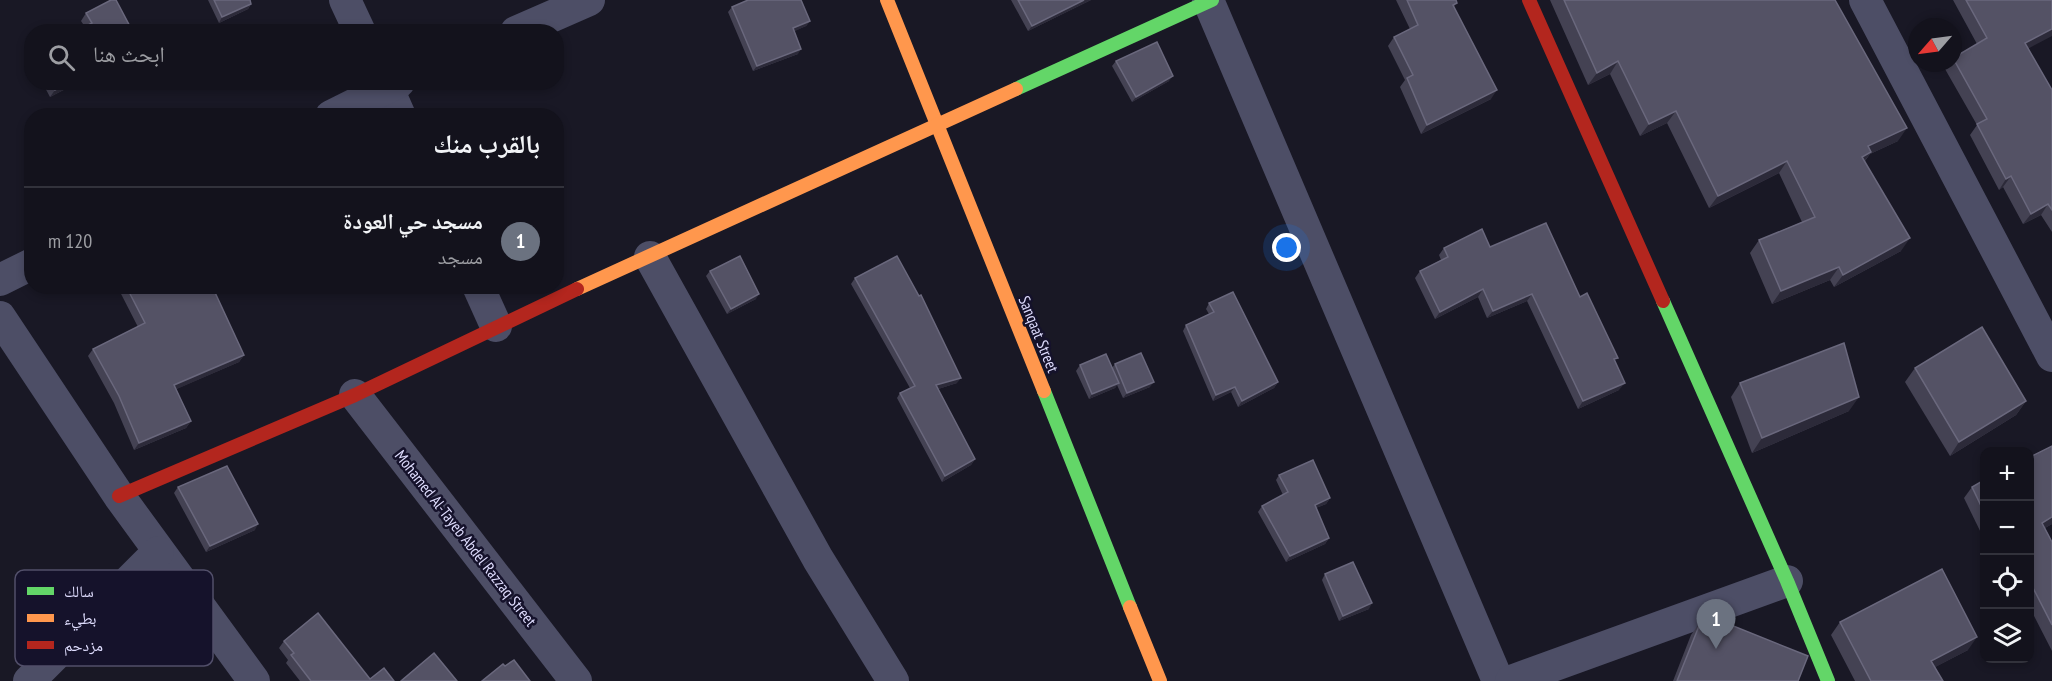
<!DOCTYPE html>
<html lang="ar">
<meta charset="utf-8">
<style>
body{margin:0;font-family:"PT Sans Narrow","Noto Naskh Arabic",sans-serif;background:#202029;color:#f1f3f6;direction:rtl}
.controls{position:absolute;right:18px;bottom:18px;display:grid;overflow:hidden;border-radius:12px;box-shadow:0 3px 9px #0003}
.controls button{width:54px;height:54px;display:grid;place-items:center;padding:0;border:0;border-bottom:2px solid #32323b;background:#13121c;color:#f1f3f6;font:30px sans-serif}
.compass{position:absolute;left:1908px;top:18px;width:54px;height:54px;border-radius:50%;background:#13121c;box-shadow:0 3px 9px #0003;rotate:242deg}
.you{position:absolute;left:1287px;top:248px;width:21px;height:21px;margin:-15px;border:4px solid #fff;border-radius:50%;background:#1a73e8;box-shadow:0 0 0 9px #1a73e833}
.badge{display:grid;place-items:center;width:39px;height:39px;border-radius:50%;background:#d93025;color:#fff;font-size:20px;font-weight:700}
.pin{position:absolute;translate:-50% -50px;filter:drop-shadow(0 2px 3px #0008)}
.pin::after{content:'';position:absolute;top:32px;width:21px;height:18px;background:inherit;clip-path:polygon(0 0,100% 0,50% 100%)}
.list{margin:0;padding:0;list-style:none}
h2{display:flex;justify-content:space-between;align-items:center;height:78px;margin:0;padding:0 24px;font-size:26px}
h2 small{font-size:20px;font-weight:400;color:#9d9ea3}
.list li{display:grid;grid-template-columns:39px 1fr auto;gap:18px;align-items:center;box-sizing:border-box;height:108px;padding:0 24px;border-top:2px solid #32323b}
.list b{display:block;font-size:22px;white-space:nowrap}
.list p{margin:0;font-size:20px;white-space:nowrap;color:#9d9ea3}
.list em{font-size:20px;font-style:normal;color:#9d9ea3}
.icon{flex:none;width:33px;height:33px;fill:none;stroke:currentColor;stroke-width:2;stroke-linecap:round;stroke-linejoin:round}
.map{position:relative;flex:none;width:2052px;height:681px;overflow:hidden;direction:ltr}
.search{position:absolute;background:#13121c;box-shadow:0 3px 9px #0003;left:24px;top:24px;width:540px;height:66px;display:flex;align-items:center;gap:15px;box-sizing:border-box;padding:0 21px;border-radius:24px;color:#9d9ea3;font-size:22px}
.panel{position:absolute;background:#13121c;box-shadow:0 3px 9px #0003;left:24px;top:108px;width:540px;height:186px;border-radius:24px;direction:rtl}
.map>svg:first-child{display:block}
</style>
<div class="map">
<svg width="2052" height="681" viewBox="0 0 2052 681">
<rect width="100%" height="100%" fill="#191825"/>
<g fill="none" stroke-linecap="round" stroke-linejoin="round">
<g stroke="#4d4e66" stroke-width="32">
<polyline points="345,0 360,32"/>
<polyline points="1208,0 1498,681"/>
<polyline points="1865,0 2052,356"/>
<polyline points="516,32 589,0"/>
<polyline points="385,82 400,116"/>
<polyline points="331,116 399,82"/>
<polyline points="650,257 818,559 893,681"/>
<polyline points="0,280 32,264"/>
<polyline points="478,286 496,326"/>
<polyline points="0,317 119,496 254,681"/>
<polyline points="355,395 576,681"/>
<polyline points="29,681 158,552"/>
<polyline points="1511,681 1787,581"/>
</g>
<g stroke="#63d668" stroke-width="14">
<polyline points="1016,89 1212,0"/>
<polyline points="1663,301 1787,581 1828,681"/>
<polyline points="1044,391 1130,607"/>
</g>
<g stroke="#ff974d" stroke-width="14">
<polyline points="887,0 1044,391"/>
<polyline points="577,289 1016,89"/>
<polyline points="1130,607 1160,681"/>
</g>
<g stroke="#b3261e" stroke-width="14">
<polyline points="1529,0 1663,301"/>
<polyline points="119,496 355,395 577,289"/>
</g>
</g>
<g fill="#444253">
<polygon points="208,0 250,0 251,4 248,9 219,23"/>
<polygon points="1011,0 1091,0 1028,31"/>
<polygon points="1396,0 1456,0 1454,7 1491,99 1421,134 1400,87 1405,80 1388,46 1394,37 1410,29"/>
<polygon points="1550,0 1835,0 1898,141 1870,154 1865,161 1901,251 1834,287 1830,280 1772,304 1750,253 1759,240 1802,222 1779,173 1709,208 1667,123 1640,136 1610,74 1588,85"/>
<polygon points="1953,0 2052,0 2028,48 2052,90 2052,232 2041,215 2023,224 2003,187 1999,190 1970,135 1977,125 1945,69 1950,63 1953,63 1953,58 1977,44"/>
<polygon points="732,7 810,21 806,26 794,31 798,54 753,71 728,12"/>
<polygon points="86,13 133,32 85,27 81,21"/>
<polygon points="1116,61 1169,81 1132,102 1112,66"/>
<polygon points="42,82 79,82 50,97"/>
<polygon points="1490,247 1580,297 1615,362 1619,390 1578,409 1527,301 1487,318 1478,297 1435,319 1415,278 1420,271 1441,260 1439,255 1444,248"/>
<polygon points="710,271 756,299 727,314 706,276"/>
<polygon points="855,278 957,383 938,389 975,459 971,465 942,482 897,398 900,393 910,388 851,284"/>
<polygon points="120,286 212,286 244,355 239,362 176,389 191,421 186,428 134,450 114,403 88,356 93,349 138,327 118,288"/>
<polygon points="1209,303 1278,382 1274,388 1238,407 1231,392 1213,401 1183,331 1186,325 1209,314 1206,309"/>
<polygon points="1115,364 1150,387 1123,398 1117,385 1115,388 1089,399 1076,371 1080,365 1112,368"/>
<polygon points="1915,368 2026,401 2016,415 1950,456 1905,382"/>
<polygon points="1740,383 1849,411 1752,453 1731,397"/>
<polygon points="2052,446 2052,524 2045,528 2052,542 2052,651 2030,608 2030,457"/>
<polygon points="1279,475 1330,498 1326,504 1316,508 1329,538 1325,544 1286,562 1258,512 1262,506 1283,495 1276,480"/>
<polygon points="1984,480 1984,539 1964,498 1972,487"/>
<polygon points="178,487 255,530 206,552 174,493"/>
<polygon points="1325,574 1369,609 1339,621 1322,580"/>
<polygon points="1701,621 1798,681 1673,681 1691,635"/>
<polygon points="1840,622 1968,650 1935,667 1943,681 1855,681 1831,635"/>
<polygon points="284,641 370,679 394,681 300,681 286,663 288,660 279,648"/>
</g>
<g fill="#2c2a39">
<polygon points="1084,0 1091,0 1028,31 1032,26"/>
<polygon points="251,4 248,9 219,23 222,17"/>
<polygon points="810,21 806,26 789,34 793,28"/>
<polygon points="2052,29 2052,36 2018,54 2025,43"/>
<polygon points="801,49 798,54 753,71 757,66"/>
<polygon points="1618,61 1610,74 1588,85 1597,73"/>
<polygon points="1173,76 1169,81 1132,102 1136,97"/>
<polygon points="70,82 79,82 50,97 55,90"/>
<polygon points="1497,90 1491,99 1421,134 1427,125"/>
<polygon points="1676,111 1667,123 1640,136 1649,124"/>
<polygon points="1907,128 1898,141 1870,154 1862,164 1854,169 1868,146"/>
<polygon points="1787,161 1779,173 1709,208 1718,196"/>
<polygon points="2011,176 2003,187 1999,190 2006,179"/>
<polygon points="2048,204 2041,215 2023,224 2031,214"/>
<polygon points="1910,238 1901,251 1834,287 1843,275"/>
<polygon points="1839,267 1830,280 1772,304 1781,291"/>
<polygon points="1483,289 1478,297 1435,319 1440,312"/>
<polygon points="759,294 756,299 727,314 731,309"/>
<polygon points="1532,294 1527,301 1487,318 1493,311"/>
<polygon points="244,355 239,362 170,392 174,385"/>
<polygon points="961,378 957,383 932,391 936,385"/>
<polygon points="1154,382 1150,387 1123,398 1127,393"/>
<polygon points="1278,382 1274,388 1238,407 1242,401"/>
<polygon points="1119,383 1115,388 1089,399 1092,394"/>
<polygon points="1625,383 1619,390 1578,409 1583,401"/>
<polygon points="1235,387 1231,392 1213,401 1216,395"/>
<polygon points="1859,397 1849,411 1752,453 1762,438"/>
<polygon points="2026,401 2016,415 1950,456 1959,442"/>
<polygon points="191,421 186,428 134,450 139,443"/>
<polygon points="975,459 971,465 942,482 945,476"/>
<polygon points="1330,498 1326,504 1311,510 1315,505"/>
<polygon points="2052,517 2052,524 2034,534 2042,523"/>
<polygon points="258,524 255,530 206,552 210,546"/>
<polygon points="1329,538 1325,544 1286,562 1290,556"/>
<polygon points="1372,603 1369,609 1339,621 1343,616"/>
<polygon points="1977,637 1968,650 1922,674 1931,661"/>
</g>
<g fill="#545265" stroke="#6a687d" stroke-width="1.5">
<polygon points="111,0 116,0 133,32 75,32 92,23 86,13"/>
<polygon points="214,0 250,0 251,4 222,17"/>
<polygon points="748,0 801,0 810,21 793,28 801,49 757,66 732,7"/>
<polygon points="1018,0 1084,0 1032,26"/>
<polygon points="1407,0 1456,0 1457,3 1453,5 1497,90 1427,125 1407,78 1413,75 1394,37 1418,25"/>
<polygon points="1564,0 1835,0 1907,128 1868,146 1871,152 1862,157 1910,238 1843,275 1839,267 1781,291 1759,240 1815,217 1787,161 1718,196 1676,111 1649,124 1618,61 1597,73"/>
<polygon points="1966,0 2052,0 2052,29 2025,43 2052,90 2052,210 2048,204 2031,214 2011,176 2006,179 1977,124 1987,119 1953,58 1987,38"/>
<polygon points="1157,42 1173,76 1136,97 1116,61"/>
<polygon points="51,82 70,82 55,90"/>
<polygon points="1546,223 1580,297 1587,293 1618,358 1614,359 1625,383 1583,401 1532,294 1493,311 1483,289 1440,312 1420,271 1448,257 1444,248 1482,229 1490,247"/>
<polygon points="740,256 759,294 731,309 710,271"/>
<polygon points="897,256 919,296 921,295 961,378 936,385 975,459 945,476 900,393 915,386 855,278"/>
<polygon points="126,286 212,286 244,355 174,385 191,421 139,443 119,396 93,349 145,323"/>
<polygon points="1233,292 1278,382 1242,401 1235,387 1216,395 1186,325 1214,312 1209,303"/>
<polygon points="1982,327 2026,401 1959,442 1915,368"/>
<polygon points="1844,343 1859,397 1762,438 1740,383"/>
<polygon points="1141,353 1154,382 1127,393 1115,364"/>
<polygon points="1106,354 1119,383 1092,394 1080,365"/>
<polygon points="2052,446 2052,517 2042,523 2052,542 2052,625 2030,582 2030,457"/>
<polygon points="1313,460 1330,498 1315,505 1329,538 1290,556 1262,506 1288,492 1279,475"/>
<polygon points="227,466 258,524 210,546 178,487"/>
<polygon points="1984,480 1984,512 1972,487"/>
<polygon points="1353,562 1372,603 1343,616 1325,574"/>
<polygon points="1942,569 1977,637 1931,661 1943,681 1871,681 1840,622"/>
<polygon points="318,613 370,679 384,668 394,681 311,681 291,655 294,653 284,641"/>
<polygon points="1711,617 1808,656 1798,681 1677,681 1701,621"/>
<polygon points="434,653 457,681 401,681"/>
<polygon points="514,660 530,681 482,681 503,664 505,666"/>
</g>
<g text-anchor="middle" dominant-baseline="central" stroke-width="5" stroke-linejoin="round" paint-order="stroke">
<g font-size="16" fill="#dfddfe" stroke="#15122b">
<text transform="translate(1039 334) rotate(68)">Sanqaat Street</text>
<text transform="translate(466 538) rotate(52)">Mohamed Al-Tayeb Abdel Razzaq Street</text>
</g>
</g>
<rect x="15" y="570" width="198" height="96" rx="9" fill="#15122b" stroke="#524f6a" stroke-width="1.5"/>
<rect x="27" y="587" width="27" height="8" fill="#63d668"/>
<rect x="27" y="614" width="27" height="8" fill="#ff974d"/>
<rect x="27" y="641" width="27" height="8" fill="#b3261e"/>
<g font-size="16" fill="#dfddfe">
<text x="64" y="597">سالك</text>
<text x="64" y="624">بطيء</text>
<text x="64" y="651">مزدحم</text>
</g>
</svg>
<div class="controls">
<button>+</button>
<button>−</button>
<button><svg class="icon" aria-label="locate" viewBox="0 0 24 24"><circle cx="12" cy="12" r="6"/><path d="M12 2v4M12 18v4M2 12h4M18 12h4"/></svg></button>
<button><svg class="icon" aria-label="layers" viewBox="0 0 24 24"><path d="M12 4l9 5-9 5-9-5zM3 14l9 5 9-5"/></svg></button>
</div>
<svg class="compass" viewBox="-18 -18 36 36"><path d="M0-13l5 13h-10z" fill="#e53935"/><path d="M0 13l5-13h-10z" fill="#9d9ea3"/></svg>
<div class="you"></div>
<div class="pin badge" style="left:1716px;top:649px;background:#6b7280">1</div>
<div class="search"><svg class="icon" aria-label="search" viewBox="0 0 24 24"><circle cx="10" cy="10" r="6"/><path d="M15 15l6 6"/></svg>ابحث هنا</div>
<section class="panel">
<h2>بالقرب منك<small></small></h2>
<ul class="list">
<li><span class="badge" style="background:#6b7280">1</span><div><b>مسجد حي العودة</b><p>مسجد</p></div><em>120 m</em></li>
</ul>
</section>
</div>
